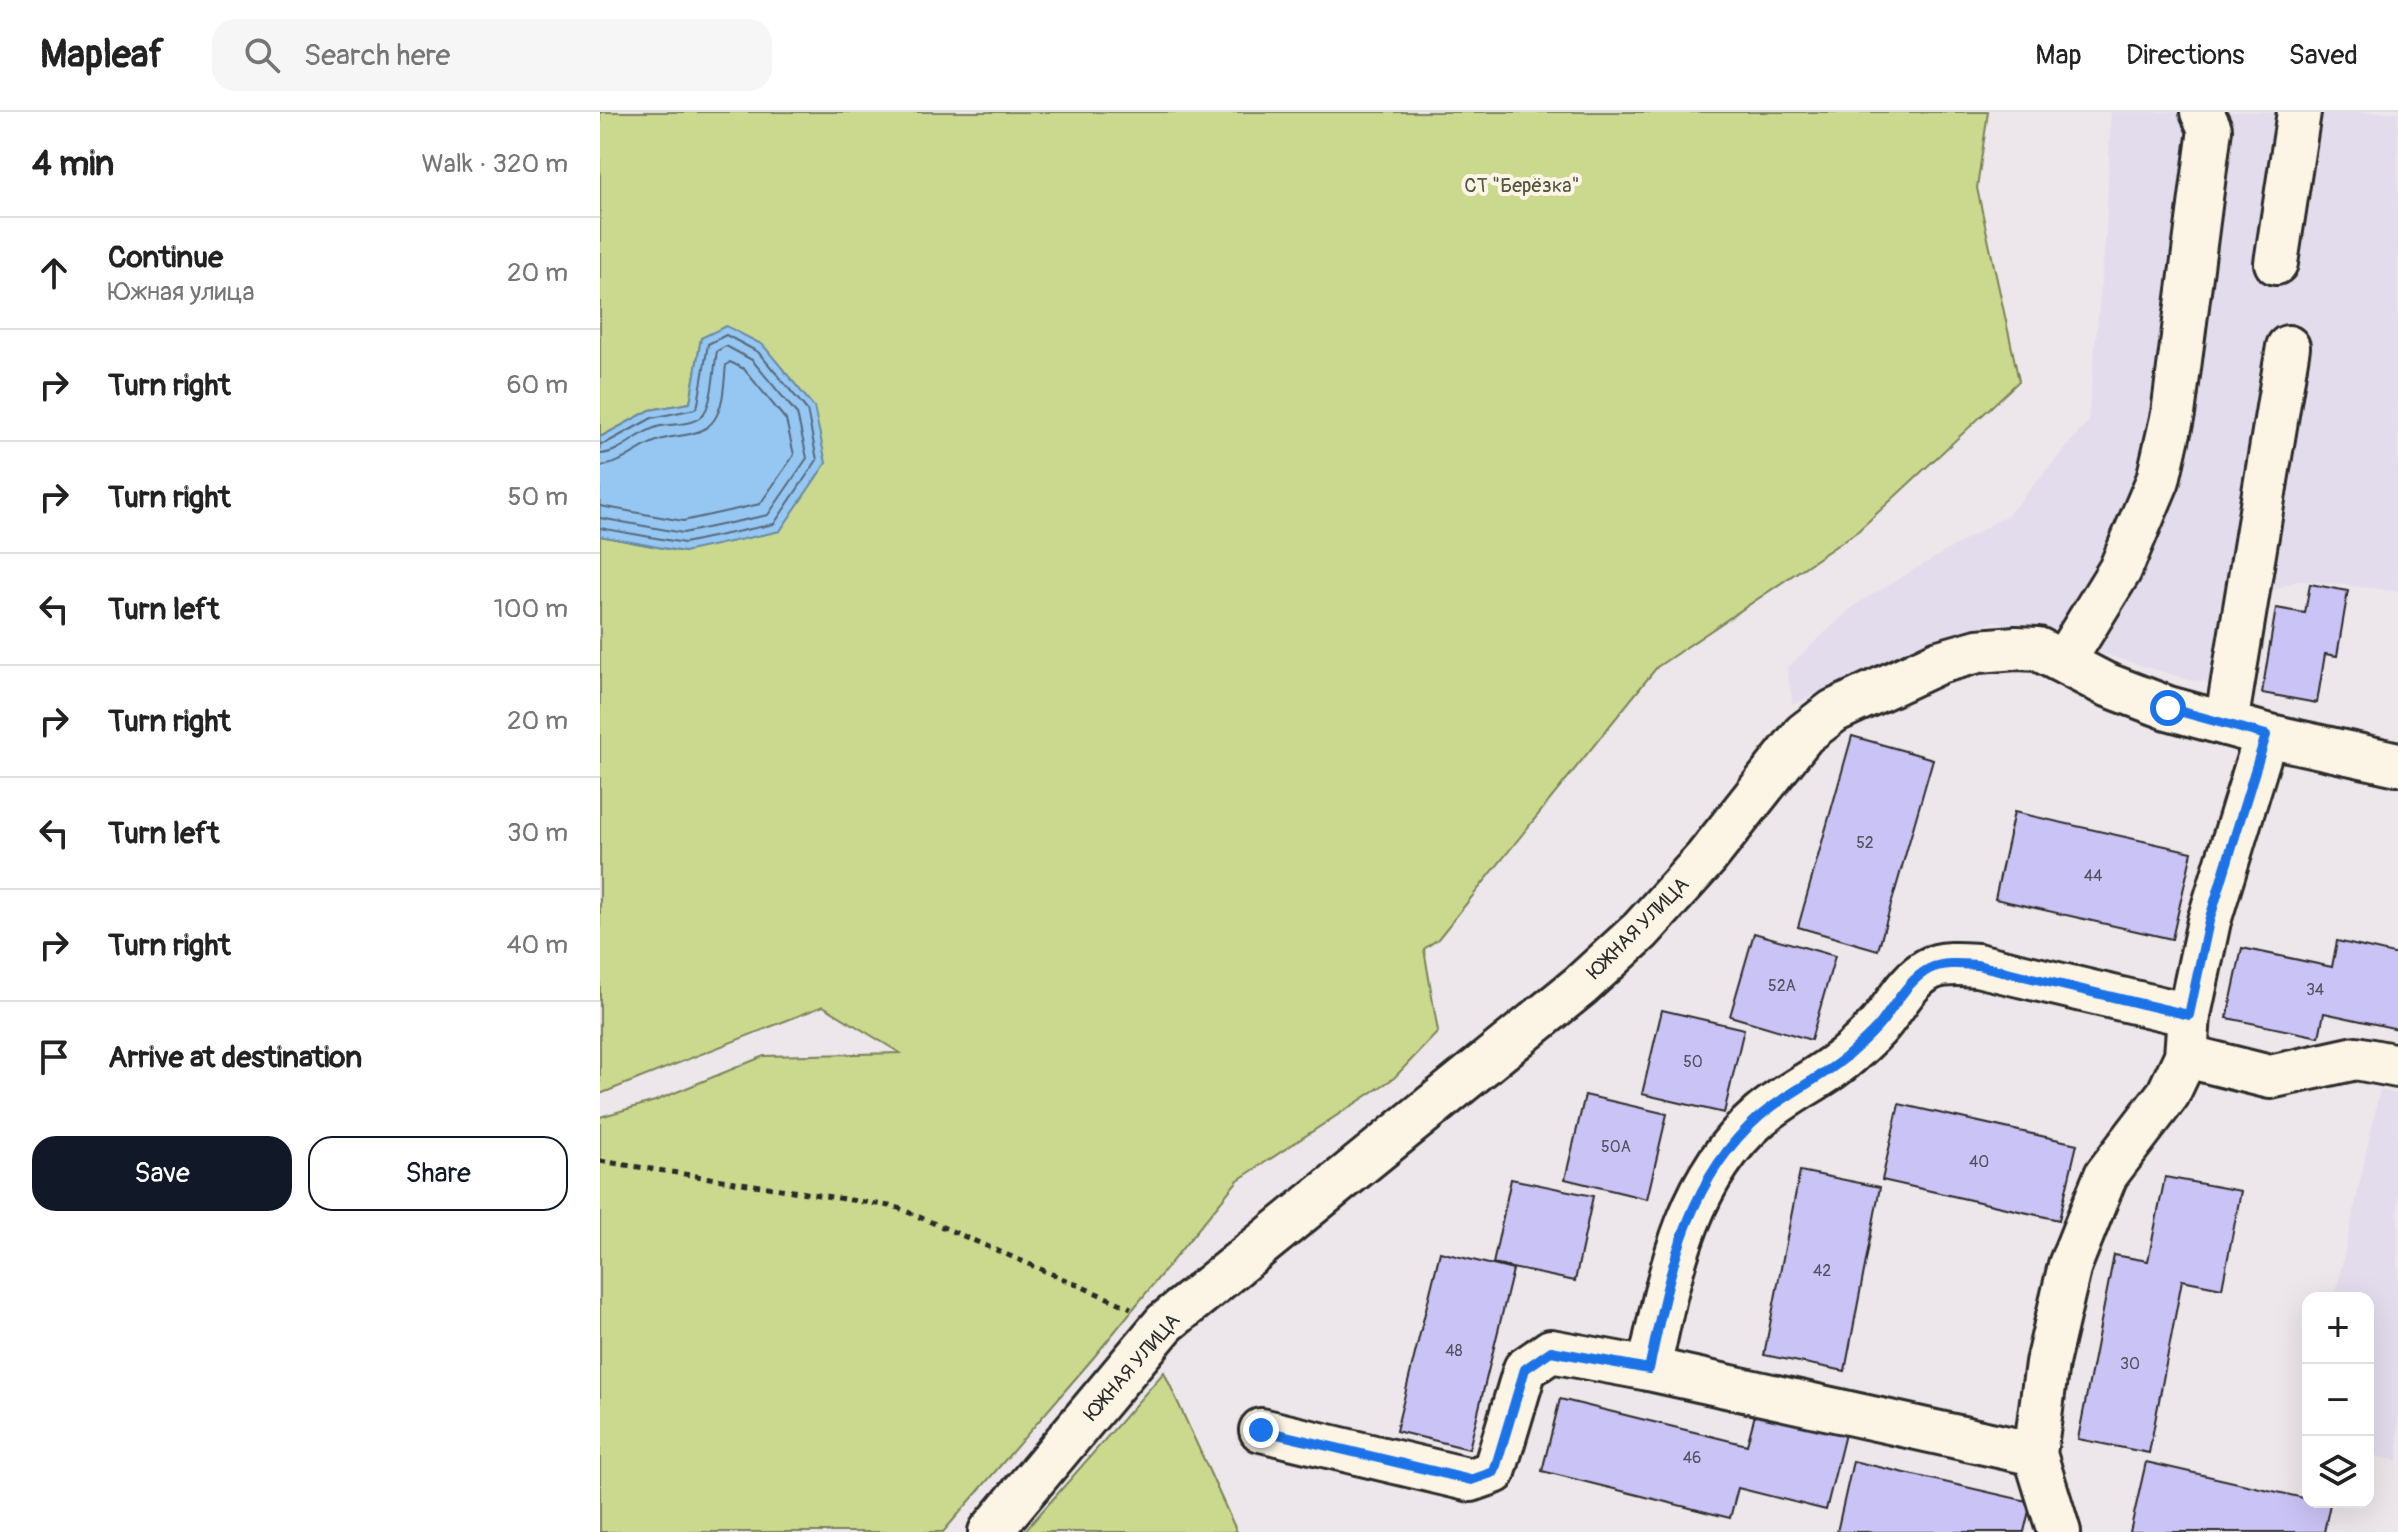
<!DOCTYPE html>
<meta charset="utf-8">
<style>
body{margin:0;font-family:Pangolin,sans-serif;background:#f6f6f6;color:#222}
.controls{position:absolute;right:24px;bottom:24px;display:grid;overflow:hidden;border-radius:16px;box-shadow:0 8px 32px #0002}
.controls button{width:72px;height:72px;display:grid;place-items:center;padding:0;border:0;border-bottom:2px solid #e0e0e0;background:#fff;color:#222;font:40px sans-serif}
.stop{position:absolute;width:24px;height:24px;margin:-18px;border:6px solid #1a73e8;border-radius:50%;background:#fff}
.stop.end{background:#1a73e8;border-color:#fff;box-shadow:0 2px 8px #0008}
.list{margin:0;padding:0;list-style:none}
h2{display:flex;justify-content:space-between;align-items:center;height:104px;margin:0;padding:0 32px;font-size:34px}
h2 small{font-size:26px;font-weight:400;color:#767676}
.list li{display:grid;grid-template-columns:52px 1fr auto;gap:24px;align-items:center;box-sizing:border-box;height:112px;padding:0 32px;border-top:2px solid #e0e0e0}
.list b{display:block;font-size:30px;white-space:nowrap}
.list p{margin:0;font-size:26px;white-space:nowrap;color:#767676}
.list em{font-size:26px;font-style:normal;color:#767676}
.actions{display:flex;gap:16px;padding:24px 32px}
.actions a{flex:1;padding:18px 0;border:2px solid #111827;border-radius:24px;text-align:center;font-size:28px;color:#111827}
.actions .main{background:#111827;color:#fff}
.icon{flex:none;width:44px;height:44px;fill:none;stroke:currentColor;stroke-width:2;stroke-linecap:round;stroke-linejoin:round}
.map{position:relative;flex:none;width:1798px;height:1420px;overflow:hidden}
header{display:flex;align-items:center;gap:48px;box-sizing:border-box;height:112px;padding:0 40px;background:#fff;border-bottom:2px solid #e0e0e0}
header strong{font-size:38px}
nav{display:flex;gap:44px;margin-inline-start:auto;font-size:28px}
.search{width:560px;height:72px;background:#f6f6f6;display:flex;align-items:center;gap:20px;box-sizing:border-box;padding:0 28px;border-radius:24px;color:#767676;font-size:30px}
main{display:flex}
aside{flex:1;background:#fff}
.map>svg:first-child{display:block}
</style>
<header>
<strong>Mapleaf</strong>
<div class="search"><svg class="icon" aria-label="search" viewBox="0 0 24 24"><circle cx="10" cy="10" r="6"/><path d="M15 15l6 6"/></svg>Search here</div>
<nav><a>Map</a><a>Directions</a><a>Saved</a></nav>
</header>
<main>
<aside>
<h2>4 min<small>Walk · 320 m</small></h2>
<ul class="list">
<li><svg class="icon" aria-label="ahead" viewBox="0 0 24 24"><path d="M12 20V5M6 11l6-6 6 6"/></svg><div><b>Continue</b><p>Южная улица</p></div><em>20 m</em></li>
<li><svg class="icon" aria-label="right" viewBox="0 0 24 24"><path d="M7 20v-9h11M14 6l5 5-5 5"/></svg><div><b>Turn right</b></div><em>60 m</em></li>
<li><svg class="icon" aria-label="right" viewBox="0 0 24 24"><path d="M7 20v-9h11M14 6l5 5-5 5"/></svg><div><b>Turn right</b></div><em>50 m</em></li>
<li><svg class="icon" aria-label="left" viewBox="0 0 24 24"><path d="M17 20v-9H6M10 6l-5 5 5 5"/></svg><div><b>Turn left</b></div><em>100 m</em></li>
<li><svg class="icon" aria-label="right" viewBox="0 0 24 24"><path d="M7 20v-9h11M14 6l5 5-5 5"/></svg><div><b>Turn right</b></div><em>20 m</em></li>
<li><svg class="icon" aria-label="left" viewBox="0 0 24 24"><path d="M17 20v-9H6M10 6l-5 5 5 5"/></svg><div><b>Turn left</b></div><em>30 m</em></li>
<li><svg class="icon" aria-label="right" viewBox="0 0 24 24"><path d="M7 20v-9h11M14 6l5 5-5 5"/></svg><div><b>Turn right</b></div><em>40 m</em></li>
<li><svg class="icon" aria-label="arrive" viewBox="0 0 24 24"><path d="M6 21V4h12l-3 4 3 4H6"/></svg><div><b>Arrive at destination</b></div></li>
</ul>
<div class="actions"><a class="main">Save</a><a>Share</a></div>
</aside>
<div class="map">
<svg width="1798" height="1420" viewBox="0 0 1798 1420">
<rect width="100%" height="100%" fill="#ede6ea"/>
<filter id="ink" filterUnits="userSpaceOnUse"><feTurbulence type="fractalNoise" baseFrequency=".0125" numOctaves="2"/><feDisplacementMap in="SourceGraphic" scale="16" xChannelSelector="R" yChannelSelector="G"/><feConvolveMatrix kernelMatrix="1 2 1 2 8 2 1 2 1" color-interpolation-filters="sRGB"/></filter>
<g filter="url(#ink)">
<g fill="#e2dced">
<polygon points="1511,0 1798,0 1798,479 1699,468 1671,479 1651,573 1590,568 1395,509 1193,592 1187,556 1255,493 1409,402 1488,310 1506,121"/>
<polygon points="1780,978 1798,982 1798,1349 1768,1342 1768,1186 1735,1186"/>
</g>
<g fill="#cad98d" stroke="#7a825c" stroke-width="2">
<polygon points="0,0 1388,0 1377,76 1419,269 1258,419 1057,555 838,827 824,837 838,920 794,966 638,1068 494,1245 343,1420 0,1420 0,1005 55,989 164,944 300,941 223,894 0,982 0,424 84,440 101,226 90,291 50,298 0,325"/>
<polygon points="564,1260 637,1420 424,1420"/>
</g>
<polygon fill="#96c7f2" stroke="#6b89a2" stroke-width="2" points="126,214 163,233 214,295 226,351 180,419 84,440 0,424 0,325 50,298 90,291 101,226"/>
<g fill="none" stroke-linecap="round" stroke-linejoin="round">
<g stroke="#56697b" stroke-width="2">
<polyline points="0,332 6,331 52,306 95,297 98,292 108,232 126,223 158,240 207,298 217,348 174,412 84,431 0,416"/>
<path d="M0,342c21,-1 37,-21 57,-27 14,-4 38,0 47,-14 9,-12 10,-47 13,-62l9,-5 26,14 45,54 10,44 -39,57 -85,18 -83,-15"/>
<path d="M0,354c24,-1 40,-22 63,-27 17,-5 39,-2 51,-19 10,-14 10,-38 12,-55l4,-3 14,7 42,51 8,35 -34,49 -77,17 -83,-15"/>
</g>
</g>
<g fill="#cac3f5" stroke="#2b2b2b" stroke-width="2">
<polygon points="1710,472 1748,479 1737,544 1725,542 1717,591 1662,581 1676,496 1705,501"/>
<polygon points="1252,624 1333,647 1278,838 1198,815"/>
<polygon points="1414,700 1592,740 1572,827 1395,787"/>
<polygon points="1154,821 1235,844 1211,928 1130,904"/>
<polygon points="1737,829 1798,843 1798,917 1724,901 1719,925 1627,906 1642,836 1732,855"/>
<polygon points="1062,898 1144,917 1124,1001 1042,982"/>
<polygon points="985,983 1067,1002 1047,1087 965,1067"/>
<polygon points="1299,992 1477,1032 1459,1108 1282,1068"/>
<polygon points="1200,1059 1280,1075 1245,1259 1164,1243"/>
<polygon points="1565,1065 1641,1079 1622,1176 1582,1168 1549,1341 1478,1327 1514,1143 1548,1149"/>
<polygon points="911,1067 993,1084 975,1169 893,1152"/>
<polygon points="840,1140 913,1158 869,1337 796,1319"/>
<polygon points="960,1287 1147,1333 1157,1295 1246,1318 1226,1398 1138,1376 1130,1406 942,1359"/>
<polygon points="1253,1349 1431,1390 1424,1420 1237,1420"/>
<polygon points="1546,1350 1708,1387 1708,1390 1730,1392 1724,1420 1530,1420"/>
</g>
<g fill="none" stroke-linecap="round" stroke-linejoin="round">
<g stroke="#2b2b2b" stroke-width="48">
<g id="minor">
<polyline points="1676,151 1699,0"/>
<polyline points="1464,549 1520,458 1558,368 1573,302 1610,17 1602,0"/>
<polyline points="1626,612 1688,235"/>
<polyline points="1586,944 1670,965 1756,946 1798,954"/>
<path d="M1049,1257c20,-92 36,-188 111,-253 29,-25 67,-40 95,-67 9,-8 18,-16 26,-26 14,-17 27,-43 48,-54 14,-7 33,-5 48,-4l212,50"/>
<polyline points="661,1318 871,1368 894,1360 925,1257 951,1239 1049,1257 1435,1342"/>
<polyline points="390,1420 565,1211 980,874 1041,818 1106,746 1204,622 1234,599 1339,550 1378,539 1416,536 1438,537 1505,572 1568,596 1666,623 1798,652"/>
<polyline points="1459,1420 1435,1342 1447,1251 1470,1153 1506,1063 1568,982 1586,944 1589,903 1609,809 1666,623"/>
</g>
</g>
<polyline stroke="#2b2b2b" stroke-width="5" stroke-dasharray="6 6" stroke-linecap="butt" points="0,1049 296,1095 531,1196"/>
<use href="#minor" stroke="#fcf5e5" stroke-width="42"/>
</g>
</g>
<g fill="none" stroke-linecap="round" stroke-linejoin="round" filter="url(#ink)">
<path stroke="#1a73e8" stroke-width="10" d="M661,1318l210,50 23,-8 31,-103 26,-18 98,18c20,-92 36,-188 111,-253 29,-25 67,-40 95,-67 9,-8 18,-16 26,-26 14,-18 27,-43 48,-54 14,-7 33,-5 48,-4l212,50 20,-94 57,-186 -98,-27"/>
</g>
<g text-anchor="middle" dominant-baseline="central" stroke-width="8" stroke-linejoin="round" paint-order="stroke">
<g font-size="16" fill="#53515e">
<text x="1265" y="731">52</text>
<text x="1493" y="764">44</text>
<text x="1182" y="874">52А</text>
<text x="1715" y="878">34</text>
<text x="1093" y="950">50</text>
<text x="1016" y="1035">50А</text>
<text x="1379" y="1050">40</text>
<text x="1222" y="1159">42</text>
<text x="854" y="1239">48</text>
<text x="1530" y="1252">30</text>
<text x="1092" y="1346">46</text>
</g>
<g font-size="20" fill="#535644" stroke="#fcf5e5">
<text x="922" y="73">СТ "Берёзка"</text>
</g>
<g font-size="20" fill="#2b2b2b" stroke="#fcf5e5">
<text transform="translate(1038 816) rotate(-45)">ЮЖНАЯ УЛИЦА</text>
<text transform="translate(532 1255) rotate(-49)">ЮЖНАЯ УЛИЦА</text>
</g>
</g>
</svg>
<div class="controls">
<button>+</button>
<button>−</button>
<button><svg class="icon" aria-label="layers" viewBox="0 0 24 24"><path d="M12 4l9 5-9 5-9-5zM3 14l9 5 9-5"/></svg></button>
</div>
<div class="stop" style="left:1568px;top:596px"></div>
<div class="stop end" style="left:661px;top:1318px"></div>
</div>
</main>
